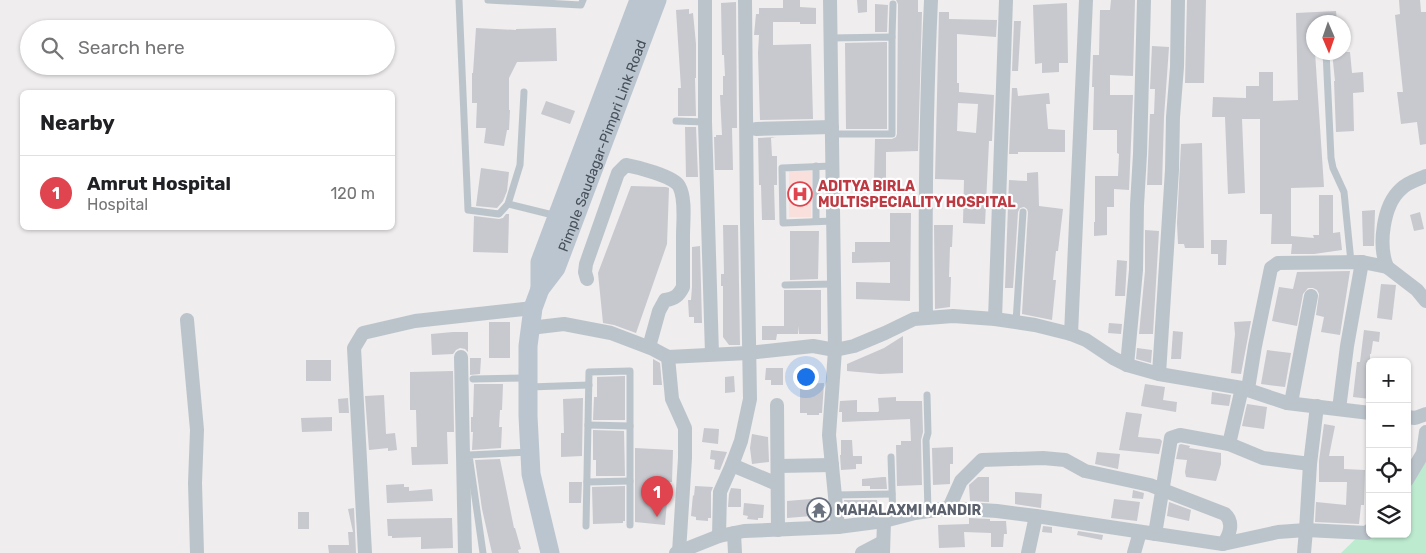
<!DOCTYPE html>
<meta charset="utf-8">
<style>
body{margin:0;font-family:Rubik,sans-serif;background:#f6f6f6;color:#202124}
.controls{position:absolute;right:15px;bottom:15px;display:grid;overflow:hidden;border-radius:8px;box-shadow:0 1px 4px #0004}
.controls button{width:45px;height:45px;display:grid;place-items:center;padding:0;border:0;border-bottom:1px solid #e0e0e0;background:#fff;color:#202124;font:25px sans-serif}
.compass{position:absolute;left:1306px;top:15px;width:45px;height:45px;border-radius:50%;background:#fff;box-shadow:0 1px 4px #0004;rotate:178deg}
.you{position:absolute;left:805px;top:376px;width:18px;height:18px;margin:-12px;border:4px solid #fff;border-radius:50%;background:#1a73e8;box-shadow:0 0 0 8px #1a73e833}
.badge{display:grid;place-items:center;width:32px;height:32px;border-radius:50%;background:#236cd3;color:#fff;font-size:16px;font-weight:700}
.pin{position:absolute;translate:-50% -41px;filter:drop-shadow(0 1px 2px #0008)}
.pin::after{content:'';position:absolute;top:26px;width:18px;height:15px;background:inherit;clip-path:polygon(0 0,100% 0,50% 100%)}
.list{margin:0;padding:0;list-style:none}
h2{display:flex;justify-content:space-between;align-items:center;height:65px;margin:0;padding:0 20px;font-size:21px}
h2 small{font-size:16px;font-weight:400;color:#757577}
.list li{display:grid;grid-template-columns:32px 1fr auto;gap:15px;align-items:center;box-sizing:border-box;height:75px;padding:0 20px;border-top:1px solid #e0e0e0}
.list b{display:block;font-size:19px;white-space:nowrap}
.list p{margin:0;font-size:16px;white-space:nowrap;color:#757577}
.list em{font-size:16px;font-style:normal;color:#757577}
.icon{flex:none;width:28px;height:28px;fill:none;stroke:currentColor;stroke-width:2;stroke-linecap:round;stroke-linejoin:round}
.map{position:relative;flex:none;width:1426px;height:553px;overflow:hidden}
.search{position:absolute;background:#fff;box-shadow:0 1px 4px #0004;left:20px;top:20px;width:375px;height:55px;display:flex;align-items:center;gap:12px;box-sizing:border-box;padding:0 18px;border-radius:28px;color:#757577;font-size:19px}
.panel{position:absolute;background:#fff;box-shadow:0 1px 4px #0004;left:20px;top:90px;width:375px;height:140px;border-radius:8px}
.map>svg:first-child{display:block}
</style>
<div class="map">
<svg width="1426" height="553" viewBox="0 0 1426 553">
<rect width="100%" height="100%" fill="#efeded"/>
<polygon fill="#f9e0dd" points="789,171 812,171 811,217 789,217"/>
<polygon fill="#bdebd0" points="1426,448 1426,553 1341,553 1370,525 1370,534 1407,534 1407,479"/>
<g fill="#c7c9cf" fill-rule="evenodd">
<polygon points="783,0 800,0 800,7 816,8 816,24 800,24 800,22 773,22 773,45 811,44 813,119 760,120 758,53 759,35 754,35 756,14 759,14 759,8 783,8"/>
<polygon points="857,0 867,0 867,12 858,13"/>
<polygon points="896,0 918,0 918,12 922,12 918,151 886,152 886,181 874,181 875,139 892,139 896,137 897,134 898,4"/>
<polygon points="1111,0 1135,0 1133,76 1110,75 1110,95 1133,95 1129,190 1114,189 1114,207 1107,207 1107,235 1094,236 1094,222 1095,222 1095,176 1118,176 1119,154 1117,153 1117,130 1093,130 1094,87 1092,87 1093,55 1099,55 1100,10 1110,10"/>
<polygon points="1187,0 1206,0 1204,83 1185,83"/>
<polygon points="1399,0 1420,0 1421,12 1426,12 1426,144 1420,145 1417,122 1401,124 1397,92 1403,92 1395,15 1400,14"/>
<polygon points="736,2 737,128 732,128 733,170 715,170 714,137 716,137 716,135 722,135 720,95 723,95 723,76 725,76 724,55 722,55 721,3"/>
<polygon points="1067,3 1068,63 1059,63 1059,72 1042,73 1042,63 1035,64 1033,5"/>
<polygon points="875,4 888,5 887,32 875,32"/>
<polygon points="689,9 689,14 693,13 696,44 696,78 695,78 696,116 678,116 678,88 681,88 676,10"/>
<polygon points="1336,11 1337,22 1314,22 1313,26 1314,52 1315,52 1324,187 1291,188 1291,236 1314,238 1313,235 1319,235 1319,195 1333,195 1333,233 1340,232 1342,250 1314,254 1291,254 1292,244 1271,244 1272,214 1260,214 1260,119 1242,119 1245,193 1228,194 1225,117 1212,117 1213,97 1246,98 1246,86 1259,86 1259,72 1273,72 1273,101 1298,100 1296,13"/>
<path d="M939,12h10v7l48,1 -1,17 -39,-3v49h2v9l35,3 -2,46h-3l-4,83 -22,-1 1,-43 -29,-1zM958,103l20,1 -2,29 -19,-2z"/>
<polygon points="1014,21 1021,21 1018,71 1012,71"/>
<polygon points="476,28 516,30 516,29 556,28 557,61 517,62 509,78 509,110 510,110 509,130 507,130 504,146 484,143 486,128 476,128 477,103 472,103 472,73 473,73"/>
<polygon points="887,42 887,129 846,129 845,43"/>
<polygon points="1152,46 1169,47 1164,117 1162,185 1147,185 1150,114 1154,114 1155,89 1150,89"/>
<polygon points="1332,52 1350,52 1352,73 1363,72 1364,92 1353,93 1354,131 1336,132 1334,81 1335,81"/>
<polygon points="1012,88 1017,88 1018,96 1049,93 1050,104 1046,104 1048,129 1065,130 1065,152 1018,152 1018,154 1009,154"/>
<polygon points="546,101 575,111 570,124 541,114"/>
<polygon points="685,127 696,127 698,177 686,177"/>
<polygon points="776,137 771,138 772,156 777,156 777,185 774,185 775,220 762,220 761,185 759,185 758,138"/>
<polygon points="1202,143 1204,248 1185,248 1184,244 1178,244 1177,223 1181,144"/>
<polygon points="481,168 509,172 507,191 503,201 497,208 476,206"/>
<polygon points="1038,172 1039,206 1063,209 1058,251 1056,251 1053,280 1056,280 1052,320 1022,314 1028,212 1027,209 1024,207 1020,208 1018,212 1013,288 1005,288 1009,180 1027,181 1027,173"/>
<polygon points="631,186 666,187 669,188 667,244 636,333 614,325 603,323 598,273"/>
<polygon points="1375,210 1374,246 1363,246 1362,211"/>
<polygon points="1420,212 1424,229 1414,231 1410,215"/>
<polygon points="890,213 911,213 910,301 856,299 856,282 890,283 890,262 852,263 852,252 855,252 855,242 890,242"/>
<polygon points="506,214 509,214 508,253 473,252 474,216 499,219 503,218"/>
<polygon points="723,225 738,225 740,345 729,345 723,337 723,286 721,286 721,274 724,274"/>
<polygon points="934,225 953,225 952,247 950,247 949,277 951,277 950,307 935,309"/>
<polygon points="1145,230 1159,231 1153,334 1139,334 1145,271"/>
<polygon points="790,231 819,231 818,279 790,280"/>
<polygon points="1211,240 1227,240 1226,265 1218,265 1218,254 1211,254"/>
<polygon points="700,246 702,323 694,323 694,317 689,317 688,300 691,300 692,287 692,247"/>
<polygon points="1117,260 1127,261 1125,296 1115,296"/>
<polygon points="1350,271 1340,335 1321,332 1324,317 1316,315 1319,294 1317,290 1313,288 1308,288 1303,294 1297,326 1272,321 1279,287 1293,289 1297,272"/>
<polygon points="1381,284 1396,285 1392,320 1377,318"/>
<polygon points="784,290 821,290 821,334 799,334 798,326 798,334 777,334 776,340 762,340 762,326 784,326"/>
<polygon points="1251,321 1241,374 1231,373 1235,334 1234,322"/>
<rect x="489" y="322" width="21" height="36"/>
<polygon points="1109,323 1122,324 1121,334 1108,333"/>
<polygon points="1364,330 1380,332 1379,342 1373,341 1371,354 1370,354 1370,399 1353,397 1357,362 1360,362"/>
<polygon points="1173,331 1183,332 1181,359 1171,359"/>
<polygon points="453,332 468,332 468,352 465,349 460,348 456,350 453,354 432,355 431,334"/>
<polygon points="903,336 903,373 880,374 847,371 847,364 884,348"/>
<polygon points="1137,348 1152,350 1151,363 1136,359"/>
<polygon points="1267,350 1291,353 1285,387 1261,384"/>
<polygon points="470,358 481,358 480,374 470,375"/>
<polygon points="653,359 660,363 662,385 653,385"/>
<rect x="306" y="360" width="25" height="21"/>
<polygon points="766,368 783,368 783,385 771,385 771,380 765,380"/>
<polygon points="453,371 454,432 447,432 448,464 412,465 411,447 417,447 416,410 410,410 410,372"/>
<polygon points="625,376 625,420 593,420 594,397 597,397 597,377"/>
<polygon points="734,376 735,392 725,393 725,377"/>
<polygon points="824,383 822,413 819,413 819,415 807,415 807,413 800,413 800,384"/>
<polygon points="474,384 503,384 502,410 500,410 499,427 502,427 501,448 472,450 473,432 471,432 471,417 473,417"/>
<polygon points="1145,384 1165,387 1163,400 1177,402 1176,412 1141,406"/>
<polygon points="1212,392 1231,395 1229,406 1211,404"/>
<polygon points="384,395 386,434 395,433 397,450 388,451 388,448 369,450 365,396"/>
<polygon points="896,397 896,401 922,401 923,432 921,440 922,485 897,486 896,445 901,445 901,441 911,441 910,419 842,422 842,412 839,412 840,401 857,400 857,412 878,412 879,411 878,398"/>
<polygon points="348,398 349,413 339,413 338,399"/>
<polygon points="583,398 582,456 561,457 561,433 564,433 563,399"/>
<polygon points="1247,404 1267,407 1264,429 1242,426"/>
<polygon points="1126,412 1142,414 1138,437 1160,439 1162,441 1159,454 1119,450"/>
<polygon points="332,417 332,431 302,432 301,418"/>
<polygon points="1324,424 1335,426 1329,456 1344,456 1344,469 1365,470 1364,505 1361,505 1359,524 1315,522 1316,502 1346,505 1347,482 1319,482 1319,461"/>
<polygon points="704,428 719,429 718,444 702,442"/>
<polygon points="593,430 624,431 625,476 596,476 596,460 593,460"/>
<polygon points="752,434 768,437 769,462 752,464 750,448"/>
<polygon points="841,440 852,440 853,456 862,456 862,464 856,464 856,469 841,470 840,455 841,455"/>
<polygon points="1181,444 1190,446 1189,448 1221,453 1221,464 1216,481 1186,477 1185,472 1187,460 1176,459 1179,445"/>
<polygon points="953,447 953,464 950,464 950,484 933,485 932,448"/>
<polygon points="635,448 673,450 672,482 669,482 669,501 667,501 665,525 635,522"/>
<polygon points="711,450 727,452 720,470 714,469 715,460 710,459"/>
<polygon points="1097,452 1120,454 1118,469 1095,464"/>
<polygon points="500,459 514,528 515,528 521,549 518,550 519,553 492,553 482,509 475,460"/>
<polygon points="883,477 886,477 887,489 870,489 870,486 862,486 862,479"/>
<polygon points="978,477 989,477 989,502 970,501 969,485"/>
<polygon points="569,482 582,482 581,503 569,503"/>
<polygon points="404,484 404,487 409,487 409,491 432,489 433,501 387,503 386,485"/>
<polygon points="625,486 625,521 623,521 623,523 593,524 592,487"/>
<polygon points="695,486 713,487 711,492 711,518 708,518 708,521 696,520 696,517 691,516 693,495 694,496"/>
<polygon points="731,488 741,489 741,507 728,507 729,494"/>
<polygon points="1133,490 1144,493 1143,499 1132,498"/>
<polygon points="1015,492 1042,494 1041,508 1015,504"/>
<polygon points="823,498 824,515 787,518 787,501"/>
<polygon points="1114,499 1140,502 1137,521 1111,518"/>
<polygon points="844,500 877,500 878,512 846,514"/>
<polygon points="1169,502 1191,510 1189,521 1167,516"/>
<polygon points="744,503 764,505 763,518 758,518 758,520 747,519 748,516 743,515"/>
<polygon points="354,508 356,553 329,553 328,545 349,545 348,532 353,532 348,509"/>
<rect x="298" y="512" width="11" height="17"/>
<polygon points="452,518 453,548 421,549 421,537 392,538 392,536 388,536 387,519"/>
<polygon points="969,518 990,519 990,521 1006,521 1007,534 1004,534 1003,547 991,547 991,533 964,532 965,547 939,548 938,525 969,524"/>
<polygon points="1043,526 1052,527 1052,533 1042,532"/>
<polygon points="1078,531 1103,535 1102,540 1077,535"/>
</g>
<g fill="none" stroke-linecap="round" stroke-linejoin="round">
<g stroke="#bcc4cb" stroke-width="7">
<polyline points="459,0 468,210 499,214 508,204 520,165 524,92"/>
<polyline points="488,0 581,5 583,0"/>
<polyline points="892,37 893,4"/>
<polyline points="830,38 892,37 892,134 832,134"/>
<polyline points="1326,52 1331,158 1333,168 1344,192 1351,262"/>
<polyline points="676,121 705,122"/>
<polyline points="816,166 816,221"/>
<polyline points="832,166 782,168 783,223 833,221"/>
<polyline points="508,204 557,216"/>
<polyline points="785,285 834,284"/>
<polyline points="1016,322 1023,212"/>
<polyline points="473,379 527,378"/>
<polyline points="529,387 589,385"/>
<polyline points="927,395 928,433 926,440 928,511"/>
<polyline points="588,425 630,426"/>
<polyline points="891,457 893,519"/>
<polyline points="587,482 630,481"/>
<polyline points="835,495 892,494"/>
<polyline points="586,526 589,372 630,371 630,525"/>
<polyline points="483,553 469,455 530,452"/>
</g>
<g stroke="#bcc4cb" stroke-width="14">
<polyline points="705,0 705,122 712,354"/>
<polyline points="830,0 835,350 829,435 838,527"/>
<polyline points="756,129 832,127"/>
<path d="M1387,267c-9,-22 -4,-62 14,-78 7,-7 16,-9 25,-13"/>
<path d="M587,279l-2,-7 1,-8 32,-91 8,-8c11,2 47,11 53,21 7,12 4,36 4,50 0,17 0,34 0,51 -4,8 -8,12 -18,13l-6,11 -10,36"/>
<path d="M926,318c-1,-106 0,-212 5,-318"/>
<polyline points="995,319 1006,0"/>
<polyline points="187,320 197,430 195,483 197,553"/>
<polyline points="530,328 564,324 611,333 653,349 668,357 748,353 813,346 835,350 854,346 885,333 914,319 953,316 995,319 1035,325 1071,334 1086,340 1113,358 1127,365 1159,374 1242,388 1287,403 1370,413"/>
<polyline points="1071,334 1086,0"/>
<polyline points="461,357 465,553"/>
<polyline points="668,357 672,399 685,428 685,458 679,552"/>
<polyline points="1127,365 1136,270 1137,205 1140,154 1144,0"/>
<polyline points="1159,374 1172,170 1173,117 1177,67 1178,0"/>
<polyline points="1248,389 1255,346 1271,268 1278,263 1362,262 1387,267 1417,290 1426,301"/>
<polyline points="1291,403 1311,296"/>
<polyline points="777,405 778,530"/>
<polyline points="1339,409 1347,346 1362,262"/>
<polyline points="1407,417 1415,418 1426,414"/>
<polyline points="1229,444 1242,388"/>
<polyline points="732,465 777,484"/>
<polyline points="778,466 832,465"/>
<polyline points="1407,480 1423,453 1426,432"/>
<path d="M949,508l12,-27 21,-21 61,-2 22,2 20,11 65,14 75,29c9,8 5,21 -2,30"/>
<polyline points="734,533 735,553"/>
<polyline points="1155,534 1171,438 1180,435 1229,444 1263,458 1310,464"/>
<polyline points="719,536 720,492 732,465 741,441 750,399 747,223 745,0"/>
<polyline points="365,553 354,348 363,333 415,321 533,308"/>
<polyline points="676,553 719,536 744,531 838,527 884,521 915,513 949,508 997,511 1036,516 1223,544 1278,532 1306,530 1367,533 1370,530"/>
<polyline points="862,553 883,542"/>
<polyline points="883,553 884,521"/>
<polyline points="1028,553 1036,516"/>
<polyline points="1134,553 1140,532"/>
<polyline points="1304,553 1306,530 1310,464 1317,406"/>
</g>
<g stroke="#bbc5d0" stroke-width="19">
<polyline points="540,289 540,262 639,0"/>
<path id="s1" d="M550,553l-19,-79 -3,-58v-70l5,-38 7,-19 16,-21 101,-268"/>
</g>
</g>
<defs>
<g id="hospital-ring" transform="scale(1.25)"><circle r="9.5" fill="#fff" stroke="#e0444e" stroke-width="1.5"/><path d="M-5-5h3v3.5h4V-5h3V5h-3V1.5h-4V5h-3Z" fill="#e0444e"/></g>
<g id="temple-ring" transform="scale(1.25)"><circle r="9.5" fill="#fff" stroke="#6b7280" stroke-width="1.5"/><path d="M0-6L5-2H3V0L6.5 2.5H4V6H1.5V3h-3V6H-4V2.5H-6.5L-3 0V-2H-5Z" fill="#6b7280"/></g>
</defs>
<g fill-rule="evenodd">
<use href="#hospital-ring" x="800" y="194"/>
<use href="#temple-ring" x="819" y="510"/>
</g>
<g text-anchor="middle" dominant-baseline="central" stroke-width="4.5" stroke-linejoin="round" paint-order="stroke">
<g font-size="14" fill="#465059" stroke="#fff">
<text stroke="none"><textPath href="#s1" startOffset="425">Pimple Saudagar-Pimpri Link Road</textPath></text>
</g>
<g font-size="14" font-weight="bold" fill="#be3a42" stroke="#fff" text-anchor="start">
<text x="818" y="186">ADITYA BIRLA<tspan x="818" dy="16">MULTISPECIALITY HOSPITAL</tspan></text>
</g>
<g font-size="14" font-weight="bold" fill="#5b616d" stroke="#fff" text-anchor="start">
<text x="836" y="510">MAHALAXMI MANDIR</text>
</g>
</g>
</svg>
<div class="controls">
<button>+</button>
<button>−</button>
<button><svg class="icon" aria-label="locate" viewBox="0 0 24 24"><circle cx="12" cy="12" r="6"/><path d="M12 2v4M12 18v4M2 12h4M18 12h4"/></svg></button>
<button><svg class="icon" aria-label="layers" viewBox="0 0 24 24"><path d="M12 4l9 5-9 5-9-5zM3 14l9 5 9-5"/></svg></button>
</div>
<svg class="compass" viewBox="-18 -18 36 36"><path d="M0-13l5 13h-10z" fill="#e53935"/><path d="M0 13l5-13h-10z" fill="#757577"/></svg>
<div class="you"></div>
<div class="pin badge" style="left:657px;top:517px;background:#e0444e">1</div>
<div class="search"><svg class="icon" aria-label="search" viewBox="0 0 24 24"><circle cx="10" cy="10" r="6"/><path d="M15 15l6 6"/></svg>Search here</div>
<section class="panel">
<h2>Nearby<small></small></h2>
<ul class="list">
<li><span class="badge" style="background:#e0444e">1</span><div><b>Amrut Hospital</b><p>Hospital</p></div><em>120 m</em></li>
</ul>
</section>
</div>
